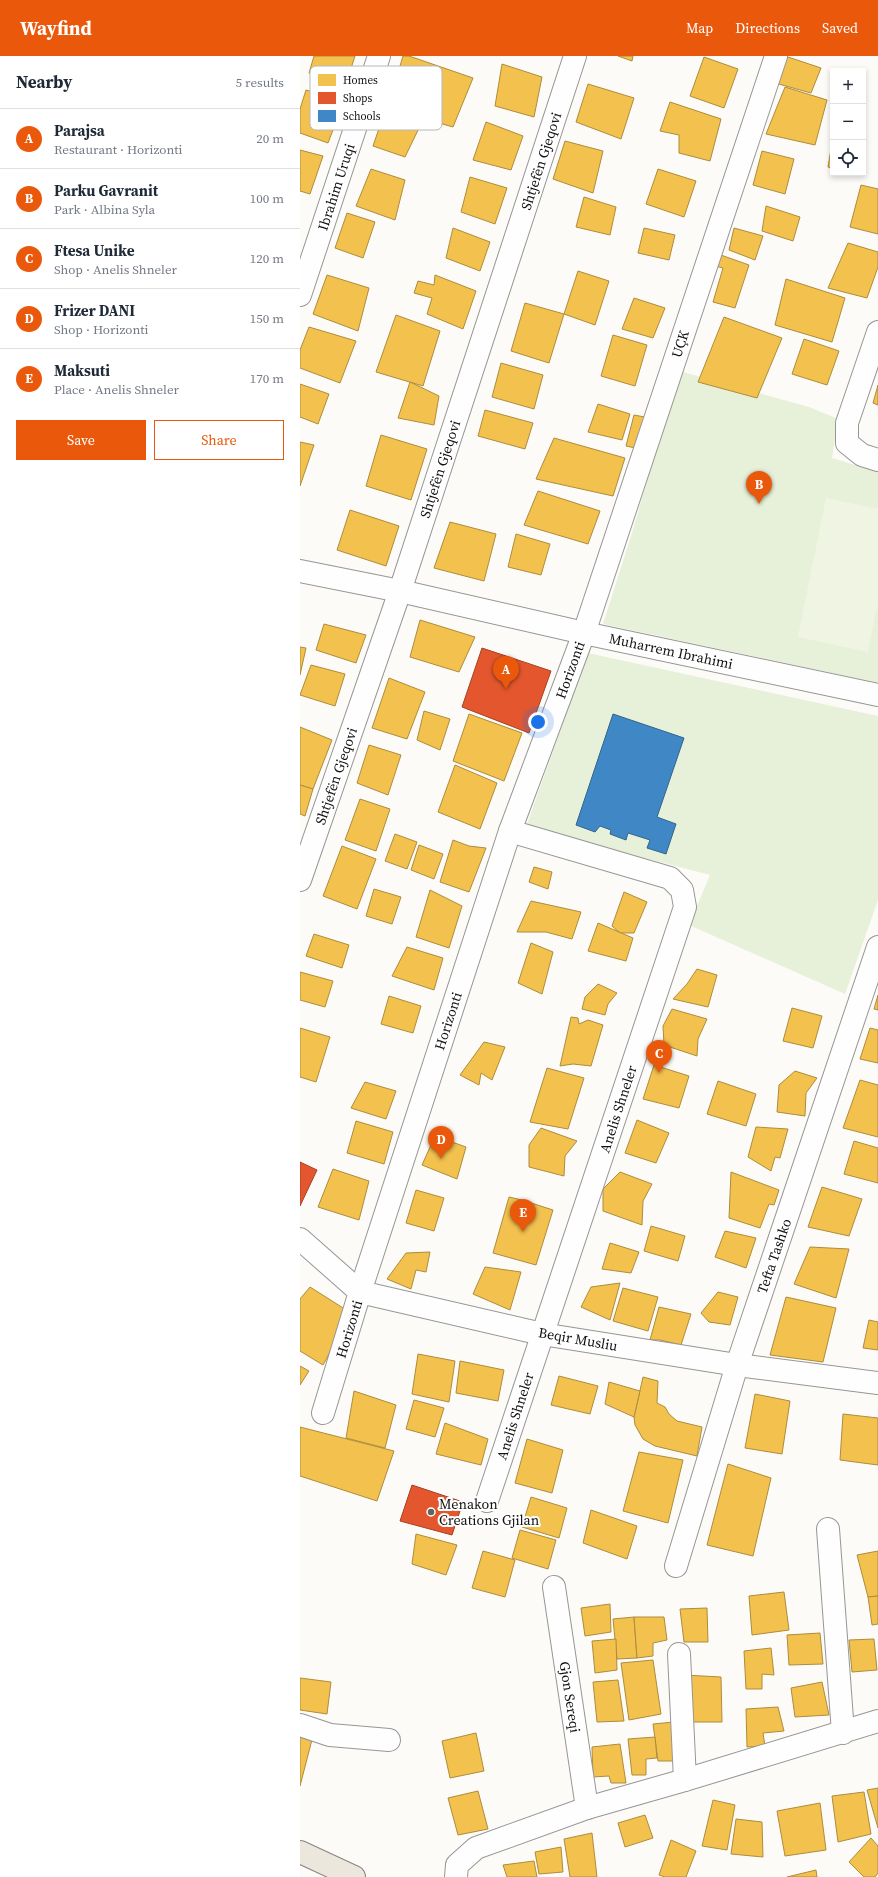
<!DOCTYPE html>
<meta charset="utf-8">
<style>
body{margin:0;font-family:"Source Serif 4",serif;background:#f2f2f3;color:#1f2937}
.controls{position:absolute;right:12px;top:12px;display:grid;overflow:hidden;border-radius:0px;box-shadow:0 2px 6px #0003}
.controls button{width:36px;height:36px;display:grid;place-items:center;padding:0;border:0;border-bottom:1px solid #e0e1e3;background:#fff;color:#1f2937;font:20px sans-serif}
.you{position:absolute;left:238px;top:666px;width:14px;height:14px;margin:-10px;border:3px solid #fff;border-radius:50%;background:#1a73e8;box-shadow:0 0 0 6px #1a73e833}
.badge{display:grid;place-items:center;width:26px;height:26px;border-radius:50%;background:#ea580c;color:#fff;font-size:13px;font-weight:700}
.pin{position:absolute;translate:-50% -33px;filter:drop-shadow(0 1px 2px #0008)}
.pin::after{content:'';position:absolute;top:21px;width:14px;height:12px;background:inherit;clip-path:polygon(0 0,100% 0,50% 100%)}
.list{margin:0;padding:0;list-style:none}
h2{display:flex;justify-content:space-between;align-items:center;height:52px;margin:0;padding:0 16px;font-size:17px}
h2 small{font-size:13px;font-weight:400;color:#747a83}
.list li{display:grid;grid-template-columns:26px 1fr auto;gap:12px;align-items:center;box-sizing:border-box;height:60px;padding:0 16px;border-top:1px solid #e0e1e3}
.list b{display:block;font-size:15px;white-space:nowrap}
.list p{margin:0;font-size:13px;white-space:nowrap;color:#747a83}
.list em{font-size:13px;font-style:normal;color:#747a83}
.actions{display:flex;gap:8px;padding:12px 16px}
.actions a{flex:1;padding:9px 0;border:1px solid #ea580c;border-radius:0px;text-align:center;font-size:14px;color:#ea580c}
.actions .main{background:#ea580c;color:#fff}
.icon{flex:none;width:22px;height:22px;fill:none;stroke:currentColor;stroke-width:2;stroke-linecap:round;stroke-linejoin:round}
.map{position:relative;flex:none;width:578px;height:1821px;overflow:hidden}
header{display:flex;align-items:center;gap:24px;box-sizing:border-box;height:56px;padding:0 20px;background:#ea580c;color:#fff}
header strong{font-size:19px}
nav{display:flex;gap:22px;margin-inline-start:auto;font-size:14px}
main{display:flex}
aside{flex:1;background:#fff}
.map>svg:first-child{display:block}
</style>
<header>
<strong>Wayfind</strong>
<nav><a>Map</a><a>Directions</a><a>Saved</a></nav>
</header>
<main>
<aside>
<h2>Nearby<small>5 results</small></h2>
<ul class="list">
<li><span class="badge">A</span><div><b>Parajsa</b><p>Restaurant · Horizonti</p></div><em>20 m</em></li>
<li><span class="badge">B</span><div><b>Parku Gavranit</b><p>Park · Albina Syla</p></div><em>100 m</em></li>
<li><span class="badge">C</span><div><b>Ftesa Unike</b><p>Shop · Anelis Shneler</p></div><em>120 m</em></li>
<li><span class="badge">D</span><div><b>Frizer DANI</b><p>Shop · Horizonti</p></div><em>150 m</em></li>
<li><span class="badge">E</span><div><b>Maksuti</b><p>Place · Anelis Shneler</p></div><em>170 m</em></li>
</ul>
<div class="actions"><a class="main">Save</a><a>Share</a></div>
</aside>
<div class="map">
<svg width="578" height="1821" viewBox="0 0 578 1821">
<rect width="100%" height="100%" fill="#fcfbf7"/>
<g fill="#e7f1d9">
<polygon points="379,315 509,351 538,363 532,402 578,416 578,627 303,568 332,477"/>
<polygon points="288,597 578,660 578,844 545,938 389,869 410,819 226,771"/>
</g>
<polygon fill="#eff5e2" points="526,442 578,453 578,546 568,596 498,581"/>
<g fill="#f2c14e" stroke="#ae8c3c">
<polygon points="14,0 55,0 46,28 9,17"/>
<polygon points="103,0 109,0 173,22 153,71 118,61 124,41 94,30"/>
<polygon points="318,0 333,0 332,5"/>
<polygon points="485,0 521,12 511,37 475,27"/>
<polygon points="404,1 438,13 424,52 390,40"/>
<polygon points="202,8 242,21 234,61 195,50"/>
<polygon points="288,28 334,42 321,83 276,66"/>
<polygon points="485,31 527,44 515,89 466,78"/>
<polygon points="6,34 44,45 28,87 0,77 0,53"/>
<polygon points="370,46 421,63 410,105 379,97 379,79 360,75"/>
<polygon points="85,55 121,68 105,101 73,90"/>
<polygon points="186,66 223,80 211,114 173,104"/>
<polygon points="533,81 533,113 528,111"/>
<polygon points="265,85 303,95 293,137 253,123"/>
<polygon points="0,94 23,100 10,138 0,135"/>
<polygon points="462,95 494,103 485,138 453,129"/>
<polygon points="71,113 105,124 95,164 56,150"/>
<polygon points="358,113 396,125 384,161 346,148"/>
<polygon points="170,121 207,132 195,168 161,156"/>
<polygon points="561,129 578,133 578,178 550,171"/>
<polygon points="284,141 316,151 310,179 276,171"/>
<polygon points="466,150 500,161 493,185 462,175"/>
<polygon points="47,157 75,166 63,202 35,192"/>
<polygon points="153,172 190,186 180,215 146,202"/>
<polygon points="344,172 375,179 369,204 338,197"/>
<polygon points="434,172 463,180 455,204 429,194"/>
<polygon points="548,187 578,196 578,211 567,242 528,232"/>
<polygon points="418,198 449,209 435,252 413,246 423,212 415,210"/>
<polygon points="278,215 309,225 295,269 264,258"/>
<polygon points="27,219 69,232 58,275 13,258"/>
<polygon points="135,219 176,235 163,273 127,258 132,242 114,237 118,225 134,229"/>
<polygon points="486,223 545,242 532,286 475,269"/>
<polygon points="334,242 365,252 353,282 322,273"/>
<polygon points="225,247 264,258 249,307 211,295"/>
<polygon points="96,259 140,275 123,330 76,316"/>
<polygon points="424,261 482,282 457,342 398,326"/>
<polygon points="9,271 56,285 40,327 0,312 0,294"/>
<polygon points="313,279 347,289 335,330 301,320"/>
<polygon points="504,283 539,295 527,329 492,318"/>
<polygon points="201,307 243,319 234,353 192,341"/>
<polygon points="110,326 139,340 134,369 98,362"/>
<polygon points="0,328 29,338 18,368 0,361"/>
<polygon points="578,329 578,349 573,347"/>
<polygon points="298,348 330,358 322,384 288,376"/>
<polygon points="185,354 233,367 225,393 178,380"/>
<polygon points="334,359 350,362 340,393 326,390"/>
<polygon points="81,379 127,393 111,444 66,430"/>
<polygon points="254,382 325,402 313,440 236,423"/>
<polygon points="0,386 14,389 0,430"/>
<polygon points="238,435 300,455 288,488 224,469"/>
<polygon points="50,454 99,470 86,510 37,494"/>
<polygon points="150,466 196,478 184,525 134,512"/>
<polygon points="216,478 250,488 241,519 208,511"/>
<polygon points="120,564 175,581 159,616 110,601"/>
<polygon points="24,568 66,579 56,607 16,594"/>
<polygon points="0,591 6,592 0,619"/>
<polygon points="11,609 45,618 35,650 0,639"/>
<polygon points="89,622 125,636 107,683 72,672"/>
<polygon points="124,655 150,663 140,694 117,684"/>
<polygon points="169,658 222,677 204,725 153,705"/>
<polygon points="0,671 32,684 13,733 0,729"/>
<polygon points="69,689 101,699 88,739 57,727"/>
<polygon points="155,709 197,727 180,773 138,756"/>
<polygon points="0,729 13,733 5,760 0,758"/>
<polygon points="60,743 90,753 76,795 45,784"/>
<polygon points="95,778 117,786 107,813 85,805"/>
<polygon points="153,784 169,790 186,792 169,836 140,826"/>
<polygon points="119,789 143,798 134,823 111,814"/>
<polygon points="42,790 76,803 57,853 23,840"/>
<polygon points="234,811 252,816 248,833 229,826"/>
<polygon points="74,833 101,841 92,868 66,860"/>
<polygon points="130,834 162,850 149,892 116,881"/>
<polygon points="324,836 347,846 334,877 320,877 312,870"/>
<polygon points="231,845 281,856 272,883 246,876 217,876"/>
<polygon points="298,867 333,882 326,905 288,895"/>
<polygon points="14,878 49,889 42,912 6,900"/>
<polygon points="231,887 253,896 242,938 218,927"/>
<polygon points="107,891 143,902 134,934 92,920"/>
<polygon points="397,913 417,919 408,951 373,943 387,928"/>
<polygon points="0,916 33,925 25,951 0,944"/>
<polygon points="298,928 317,937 308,948 305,959 282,953 285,941"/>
<polygon points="578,939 578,954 574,953"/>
<polygon points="89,940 121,950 113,977 81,968"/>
<polygon points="492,952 522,960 513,992 483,985"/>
<polygon points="372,953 407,963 398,983 397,1000 364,989 363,970"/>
<polygon points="271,961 278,962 279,968 288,964 303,969 291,1010 273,1008 260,1010"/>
<polygon points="0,972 30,981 16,1026 0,1021"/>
<polygon points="570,972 578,974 578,1007 560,1003"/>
<polygon points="184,986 205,991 192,1024 181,1017 179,1029 160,1019"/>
<polygon points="354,1009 389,1020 379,1052 343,1043"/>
<polygon points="247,1012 284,1022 268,1073 230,1066"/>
<polygon points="495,1015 517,1022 506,1037 505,1060 477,1056 479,1029"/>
<polygon points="560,1024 578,1029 578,1081 543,1072"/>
<polygon points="418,1025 456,1038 446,1070 407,1058"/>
<polygon points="65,1026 96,1035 86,1063 51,1052"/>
<polygon points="337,1064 369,1077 356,1107 325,1097"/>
<polygon points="56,1065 93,1076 84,1108 47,1097"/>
<polygon points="456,1071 488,1073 480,1102 475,1101 471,1115 448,1101"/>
<polygon points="241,1072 277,1085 265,1100 264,1120 229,1111 229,1089"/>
<polygon points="135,1080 166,1091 157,1123 122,1109"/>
<polygon points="554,1085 578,1092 578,1127 544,1118"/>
<polygon points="33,1113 69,1125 59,1164 18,1151"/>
<polygon points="320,1116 352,1128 343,1145 342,1169 303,1155 303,1133"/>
<polygon points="431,1116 479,1134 474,1149 469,1148 460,1172 429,1162"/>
<polygon points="522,1131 562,1143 549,1180 508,1171"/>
<polygon points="116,1134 144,1142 134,1175 106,1167"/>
<polygon points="209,1141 222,1144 253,1154 236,1209 193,1197"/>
<polygon points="351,1170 385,1180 378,1205 344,1195"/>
<polygon points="425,1175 456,1182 446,1212 415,1201"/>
<polygon points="310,1187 339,1196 331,1217 302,1213"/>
<polygon points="510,1191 549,1193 536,1242 494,1228"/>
<polygon points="130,1196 126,1216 116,1214 111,1233 87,1223 106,1197"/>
<polygon points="185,1211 221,1216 210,1254 173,1238"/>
<polygon points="320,1227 310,1264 281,1251 291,1231"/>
<polygon points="10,1231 51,1257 23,1309 0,1295 0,1243"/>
<polygon points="323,1232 358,1241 348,1275 313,1265"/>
<polygon points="418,1236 438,1241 430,1269 409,1266 401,1257"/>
<polygon points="486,1241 536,1252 523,1306 470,1299"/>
<polygon points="359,1251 391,1258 381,1289 360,1284 350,1284"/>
<polygon points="569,1264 578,1266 578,1294 563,1292"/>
<polygon points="118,1298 155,1305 149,1346 112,1338"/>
<polygon points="160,1305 204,1314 198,1345 156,1337"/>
<polygon points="0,1310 9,1315 0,1329"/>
<polygon points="259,1320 298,1330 290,1358 251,1349"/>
<polygon points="343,1321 358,1325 357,1347 365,1351 369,1358 377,1365 402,1371 397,1400 355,1390 343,1383 335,1369 334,1361"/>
<polygon points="309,1326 340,1335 334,1361 305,1348"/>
<polygon points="54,1335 96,1349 85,1392 46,1382"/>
<polygon points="455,1338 490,1345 482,1398 445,1392"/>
<polygon points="114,1344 144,1352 135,1381 106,1373"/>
<polygon points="543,1358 578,1362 578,1409 540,1404"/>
<polygon points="145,1367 188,1383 181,1409 136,1398"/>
<polygon points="0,1371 94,1395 77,1445 0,1420"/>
<polygon points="227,1383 263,1394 252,1437 215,1427"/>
<polygon points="339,1396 383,1404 368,1467 323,1455"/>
<polygon points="428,1408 471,1422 453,1500 407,1489"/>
<polygon points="231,1441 267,1452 259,1482 222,1471"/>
<polygon points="291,1454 337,1470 327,1503 283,1487"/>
<polygon points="220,1474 256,1484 248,1513 212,1502"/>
<polygon points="116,1478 157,1489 146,1519 112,1508"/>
<polygon points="183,1495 215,1504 205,1541 172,1532"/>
<polygon points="578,1495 578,1540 568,1541 557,1499"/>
<polygon points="484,1536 489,1574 452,1579 449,1540"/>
<polygon points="578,1540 578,1568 572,1569 568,1541"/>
<polygon points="310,1548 311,1576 285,1580 281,1552"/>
<polygon points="407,1552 408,1586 384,1586 380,1553"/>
<polygon points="334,1561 337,1602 317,1603 313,1563"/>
<polygon points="334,1561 364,1561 367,1584 353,1587 353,1600 337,1602"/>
<polygon points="520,1577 523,1608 489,1609 487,1579"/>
<polygon points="316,1583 317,1614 295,1617 292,1585"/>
<polygon points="574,1583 577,1614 552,1616 549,1584"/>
<polygon points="471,1592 474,1619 462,1618 462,1633 446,1633 444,1595"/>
<polygon points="353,1604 361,1658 329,1664 321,1607"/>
<polygon points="384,1619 421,1621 422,1666 386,1666"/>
<polygon points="0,1622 31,1626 27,1658 0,1654"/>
<polygon points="318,1624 324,1665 297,1666 293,1626"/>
<polygon points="522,1626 529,1659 495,1661 491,1632"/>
<polygon points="478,1651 484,1675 463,1677 465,1690 447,1691 446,1653"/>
<polygon points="374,1666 376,1705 358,1705 353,1668"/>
<polygon points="0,1672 14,1676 0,1730"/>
<polygon points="176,1677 184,1715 150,1722 142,1685"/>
<polygon points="355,1681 357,1702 346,1703 346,1719 332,1719 328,1683"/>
<polygon points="320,1688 326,1727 311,1727 309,1720 293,1721 292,1691"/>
<polygon points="578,1732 578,1772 567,1734"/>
<polygon points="178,1735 188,1773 158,1779 148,1742"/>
<polygon points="564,1736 571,1778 538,1786 532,1740"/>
<polygon points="413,1744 435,1749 427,1794 402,1790"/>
<polygon points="520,1747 526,1794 485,1800 477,1755"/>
<polygon points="345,1759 353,1782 325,1791 318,1767"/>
<polygon points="436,1763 462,1766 463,1801 431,1798"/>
<polygon points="292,1777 297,1821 270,1821 264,1783"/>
<polygon points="571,1782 578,1790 578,1817 575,1821 564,1821 549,1806"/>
<polygon points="371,1784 396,1795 386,1821 365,1821 359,1819"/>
<polygon points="261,1791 263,1816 239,1818 235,1796"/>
<polygon points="234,1805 237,1821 207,1821 203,1809"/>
<polygon points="516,1814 517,1821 487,1821"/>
</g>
<g fill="#e4572e" stroke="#a54225">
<polygon points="182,592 251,615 229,677 162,651"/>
<polygon points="0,1106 17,1114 0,1150"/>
<polygon points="112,1429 163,1446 152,1479 100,1465"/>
</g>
<polygon fill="#3f88c5" stroke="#31648f" points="313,658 384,682 357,761 376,768 366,798 347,792 350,784 328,777 326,784 310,778 311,774 300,770 295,776 276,769"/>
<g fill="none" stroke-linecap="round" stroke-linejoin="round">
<g stroke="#979695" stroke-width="24">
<g id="minor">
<polyline points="0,239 79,0"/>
<polyline points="578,276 547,367 547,387 562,399 578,404"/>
<polyline points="0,515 100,535 284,577 578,639"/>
<polyline points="0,824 100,535 275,0"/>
<polyline points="0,1183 60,1236 242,1278 437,1309 578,1327"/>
<polyline points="23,1357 60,1236 210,775 284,577 476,0"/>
<polyline points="187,1445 385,851 382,834 370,822 210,775"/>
<polyline points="528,1473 543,1677"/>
<polyline points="376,1510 437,1309 578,891"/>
<polyline points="254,1531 287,1752"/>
<polyline points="379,1598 385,1724"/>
<polyline points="0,1669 30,1679 89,1684"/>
<polyline points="156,1821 157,1809 176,1792 287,1752 385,1724 578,1665"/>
</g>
</g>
<g stroke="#848482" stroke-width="24">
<polyline id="primary" points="0,1796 54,1821"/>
</g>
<use href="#minor" stroke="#fffefe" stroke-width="22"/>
<use href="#primary" stroke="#ece7dc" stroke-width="22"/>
</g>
<circle fill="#636362" stroke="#fff" stroke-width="1.5" cx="131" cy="1456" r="4"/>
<g text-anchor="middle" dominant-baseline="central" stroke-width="4" stroke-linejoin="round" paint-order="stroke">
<g font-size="14" fill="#111" stroke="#fff">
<text transform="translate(241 105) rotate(-72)">Shtjefën Gjeqovi</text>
<text transform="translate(36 131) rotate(-72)">Ibrahim Uruqi</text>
<text transform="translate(380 288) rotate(-72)">UÇK</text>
<text transform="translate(140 413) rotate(-72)">Shtjefën Gjeqovi</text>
<text transform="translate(371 595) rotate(12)">Muharrem Ibrahimi</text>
<text transform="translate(270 614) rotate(-70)">Horizonti</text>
<text transform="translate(36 720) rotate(-71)">Shtjefën Gjeqovi</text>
<text transform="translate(148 965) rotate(-72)">Horizonti</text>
<text transform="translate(318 1053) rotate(-72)">Anelis Shneler</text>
<text transform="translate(474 1200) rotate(-71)">Tefta Tashko</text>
<text transform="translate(49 1273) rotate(-73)">Horizonti</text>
<text transform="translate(278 1283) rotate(10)">Beqir Musliu</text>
<text transform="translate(215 1360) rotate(-72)">Anelis Shneler</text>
<text transform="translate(270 1641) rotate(81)">Gjon Sereqi</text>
</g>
<g font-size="14" fill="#111" stroke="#fff" text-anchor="start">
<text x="139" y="1448">Menakon<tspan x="139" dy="16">Creations Gjilan</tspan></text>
</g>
</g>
<rect x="10" y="10" width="132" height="64" rx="6" fill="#fff" stroke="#b8b8b8" stroke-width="1"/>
<rect x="18" y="18" width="18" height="12" fill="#f2c14e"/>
<rect x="18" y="36" width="18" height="12" fill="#e4572e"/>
<rect x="18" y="54" width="18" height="12" fill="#3f88c5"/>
<g font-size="11" fill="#111">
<text x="43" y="28">Homes</text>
<text x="43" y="46">Shops</text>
<text x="43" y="64">Schools</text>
</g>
</svg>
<div class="controls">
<button>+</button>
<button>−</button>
<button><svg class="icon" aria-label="locate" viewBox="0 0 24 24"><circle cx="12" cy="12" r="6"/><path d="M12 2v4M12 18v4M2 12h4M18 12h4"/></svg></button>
</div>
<div class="you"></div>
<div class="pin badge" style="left:206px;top:633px">A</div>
<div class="pin badge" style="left:459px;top:448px">B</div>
<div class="pin badge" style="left:359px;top:1017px">C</div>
<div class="pin badge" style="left:141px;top:1103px">D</div>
<div class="pin badge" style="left:223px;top:1176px">E</div>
</div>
</main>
